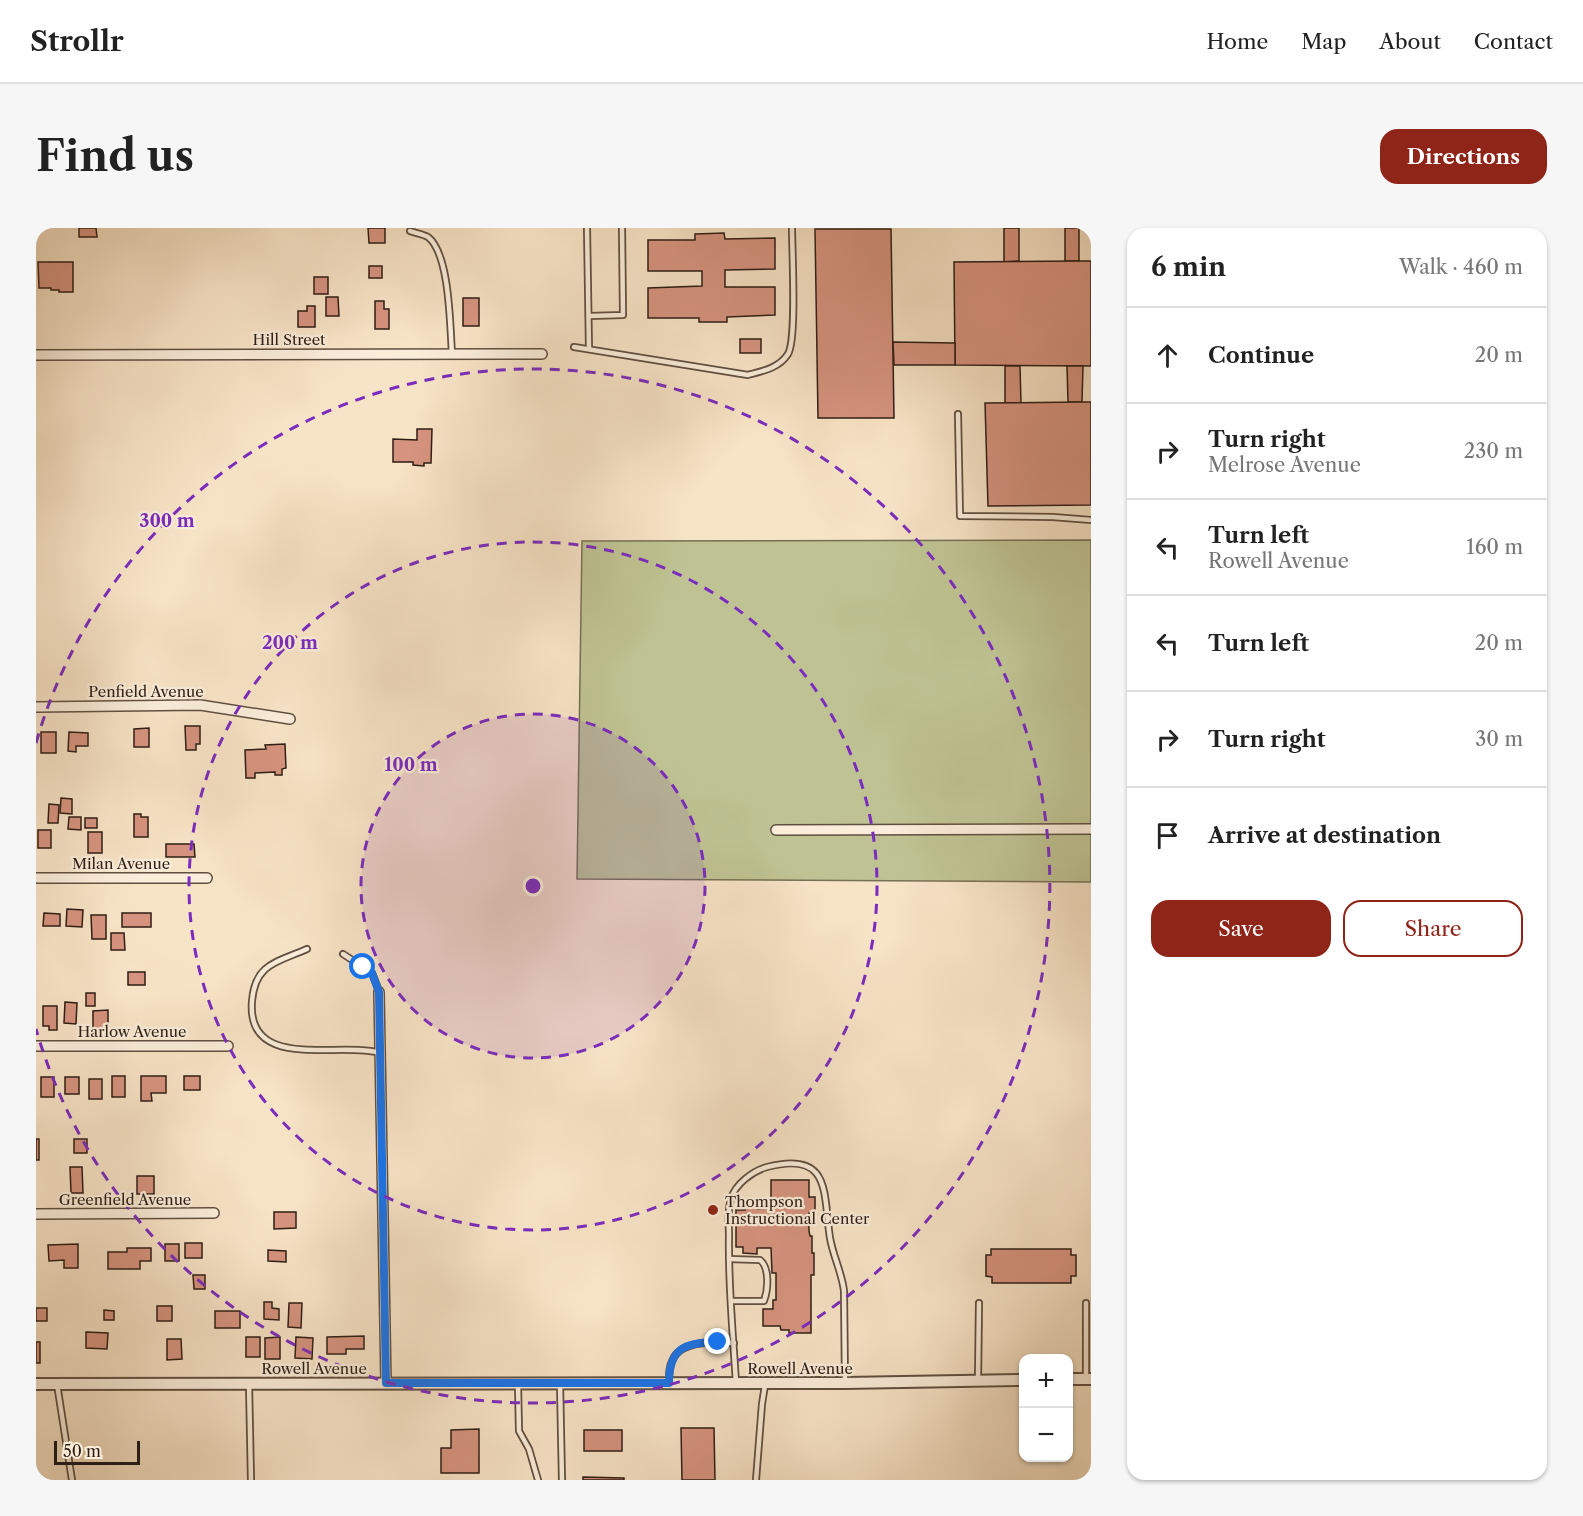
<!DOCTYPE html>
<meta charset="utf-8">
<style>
body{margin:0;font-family:"Libre Caslon Text",serif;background:#f6f6f6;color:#222}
.controls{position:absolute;right:18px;bottom:18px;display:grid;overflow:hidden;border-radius:12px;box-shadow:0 2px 4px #0004}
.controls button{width:54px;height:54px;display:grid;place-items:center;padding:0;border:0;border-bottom:2px solid #e0e0e0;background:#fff;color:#222;font:30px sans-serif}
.scale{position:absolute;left:18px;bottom:15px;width:86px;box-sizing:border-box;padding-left:6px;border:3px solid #2e1e15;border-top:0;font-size:16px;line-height:21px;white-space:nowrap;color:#2e1e15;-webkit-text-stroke:4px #faedda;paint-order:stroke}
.stop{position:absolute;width:18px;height:18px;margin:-14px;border:4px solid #1a73e8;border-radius:50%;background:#fff}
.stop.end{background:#1a73e8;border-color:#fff;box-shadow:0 2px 6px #0008}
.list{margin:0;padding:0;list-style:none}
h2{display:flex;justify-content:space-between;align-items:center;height:78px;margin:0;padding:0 24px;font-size:26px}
h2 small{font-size:20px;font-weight:400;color:#767676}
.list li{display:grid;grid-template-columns:39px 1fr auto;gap:18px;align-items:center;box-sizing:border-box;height:96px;padding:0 24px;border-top:2px solid #e0e0e0}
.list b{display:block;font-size:22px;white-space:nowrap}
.list p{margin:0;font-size:20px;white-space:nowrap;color:#767676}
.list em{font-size:20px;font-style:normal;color:#767676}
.actions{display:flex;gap:12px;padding:18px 24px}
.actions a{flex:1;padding:14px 0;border:2px solid #8f2418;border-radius:18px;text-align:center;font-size:21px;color:#8f2418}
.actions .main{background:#8f2418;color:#fff}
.icon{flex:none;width:33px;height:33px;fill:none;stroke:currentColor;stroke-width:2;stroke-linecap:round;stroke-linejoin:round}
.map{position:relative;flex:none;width:1055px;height:1252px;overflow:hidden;border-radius:18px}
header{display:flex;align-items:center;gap:36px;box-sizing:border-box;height:84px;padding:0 30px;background:#fff;border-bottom:2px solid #e0e0e0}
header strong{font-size:28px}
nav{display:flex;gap:33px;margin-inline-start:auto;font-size:21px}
.intro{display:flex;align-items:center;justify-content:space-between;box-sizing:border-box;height:144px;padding:0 36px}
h1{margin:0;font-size:42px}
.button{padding:15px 27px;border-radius:18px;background:#8f2418;color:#fff;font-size:21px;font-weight:700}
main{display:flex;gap:36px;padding:0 36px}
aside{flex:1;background:#fff;border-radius:18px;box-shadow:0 2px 4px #0004}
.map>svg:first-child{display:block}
</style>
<header>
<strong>Strollr</strong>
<nav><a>Home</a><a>Map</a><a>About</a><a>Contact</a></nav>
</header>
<div class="intro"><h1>Find us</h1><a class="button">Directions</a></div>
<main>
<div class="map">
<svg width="1055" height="1252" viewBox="0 0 1055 1252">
<rect width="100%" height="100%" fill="#f7e3c6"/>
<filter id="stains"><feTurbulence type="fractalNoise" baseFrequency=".00333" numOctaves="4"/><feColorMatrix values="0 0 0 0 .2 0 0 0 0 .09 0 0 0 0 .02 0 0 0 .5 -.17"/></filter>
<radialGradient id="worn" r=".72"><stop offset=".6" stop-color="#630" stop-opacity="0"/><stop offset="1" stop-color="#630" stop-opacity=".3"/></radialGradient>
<polygon fill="#bfc393" stroke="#767054" stroke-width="1.5" points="1055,312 1055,654 541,651 546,313"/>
<g fill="#d6937f" stroke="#2e1e15" stroke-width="1.5">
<polygon points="43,0 60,0 61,9 43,9"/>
<polygon points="332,0 349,0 349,15 333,15"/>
<polygon points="968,0 983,0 983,33 968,34"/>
<rect x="1029" y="0" width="14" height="33"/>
<polygon points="779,1 855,1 858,190 782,190"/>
<polygon points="688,5 689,11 739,10 739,41 689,42 689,59 739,59 739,87 691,89 691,94 663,94 663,90 612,90 612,60 666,58 666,43 612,43 612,12 659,12 659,6"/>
<polygon points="1043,33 1055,33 1055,138 919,137 918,34"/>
<polygon points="2,34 37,34 37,64 23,64 23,62 15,62 15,60 3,60"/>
<rect x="333" y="38" width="13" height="12"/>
<rect x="278" y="49" width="14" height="17"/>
<polygon points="290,69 302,69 303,88 290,88"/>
<rect x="427" y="70" width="16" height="28"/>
<polygon points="339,73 348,73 348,81 353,81 353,101 339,101"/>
<polygon points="271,78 279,78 279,99 262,99 262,83 271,83"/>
<rect x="704" y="111" width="21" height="14"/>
<polygon points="857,114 919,115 919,137 858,137"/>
<polygon points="969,138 984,138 985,175 969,175"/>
<polygon points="1031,138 1047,138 1046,174 1032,174"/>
<polygon points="1046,174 1055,174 1055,277 952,278 949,175"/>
<polygon points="381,201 396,201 395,235 388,235 388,238 377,237 377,234 357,234 357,211 381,212"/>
<polygon points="149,498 164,498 164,516 160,516 160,522 150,522"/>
<polygon points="113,500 113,519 98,519 98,501"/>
<rect x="5" y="504" width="15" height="21"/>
<polygon points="33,504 52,505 52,518 40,518 40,524 32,523"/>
<polygon points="249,516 250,540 246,541 246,547 239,547 239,544 219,545 219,550 210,550 209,522 230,521 229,517"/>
<polygon points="25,570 36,571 36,586 24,585"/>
<polygon points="13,576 23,577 22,595 12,595"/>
<polygon points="98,586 105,586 105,589 112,589 112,609 98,609"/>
<polygon points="33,589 45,589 45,602 32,601"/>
<rect x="49" y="590" width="12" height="10"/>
<rect x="2" y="602" width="13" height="18"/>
<rect x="52" y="604" width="14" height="21"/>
<polygon points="130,616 158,616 159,629 130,629"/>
<polygon points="31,681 47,682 46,699 30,698"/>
<polygon points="8,685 24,686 24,698 7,698"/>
<rect x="86" y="685" width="29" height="14"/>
<polygon points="55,687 70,687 70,711 56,711"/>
<polygon points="75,705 88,705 89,722 75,722"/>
<rect x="92" y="744" width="17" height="13"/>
<rect x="50" y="765" width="9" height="13"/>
<polygon points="29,774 41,775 40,796 28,795"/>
<polygon points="7,778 21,778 21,802 13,802 13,798 7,798"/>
<polygon points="72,782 72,800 57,801 57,783"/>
<rect x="76" y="848" width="13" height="21"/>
<polygon points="105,848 130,848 130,865 115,865 116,873 105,873"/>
<rect x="148" y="848" width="16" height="14"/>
<rect x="5" y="849" width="13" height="20"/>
<rect x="29" y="849" width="14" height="17"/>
<rect x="53" y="851" width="13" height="20"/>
<rect x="0" y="911" width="3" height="21"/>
<rect x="38" y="911" width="13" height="14"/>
<polygon points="34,939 46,939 47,965 35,965"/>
<rect x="101" y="948" width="17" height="18"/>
<polygon points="735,952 773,952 773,969 779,969 779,985 773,985 773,1003 774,1008 776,1008 776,1025 778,1025 778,1047 775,1047 775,1105 753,1105 753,1102 745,1102 744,1098 727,1098 727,1081 737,1081 737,1072 740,1072 740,1045 736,1045 735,1020 721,1020 721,1026 707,1025 707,1019 700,1019 700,982 709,982 709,976 721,976 721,981 735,980"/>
<polygon points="238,984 260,984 260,1000 238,1001"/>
<rect x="149" y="1015" width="17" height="15"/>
<polygon points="42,1016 42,1040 28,1040 28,1032 13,1033 12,1017"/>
<rect x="129" y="1016" width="14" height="17"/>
<polygon points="91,1020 115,1020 115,1033 104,1033 104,1041 72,1041 72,1024 91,1024"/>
<polygon points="955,1021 1035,1021 1035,1027 1040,1027 1040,1048 1035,1048 1035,1055 956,1055 956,1049 950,1048 950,1027 955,1027"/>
<polygon points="232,1022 250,1023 250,1034 232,1033"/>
<polygon points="157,1047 169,1047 169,1061 158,1061"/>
<polygon points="228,1074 236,1074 236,1080 243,1081 243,1092 228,1091"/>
<polygon points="253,1075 266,1075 265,1100 252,1099"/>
<rect x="121" y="1078" width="15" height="15"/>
<rect x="0" y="1080" width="11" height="13"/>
<polygon points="68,1082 78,1083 78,1092 68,1092"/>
<rect x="179" y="1083" width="25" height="17"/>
<polygon points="50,1104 72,1105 71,1121 50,1120"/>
<polygon points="328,1108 328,1121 310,1121 310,1126 291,1126 291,1109"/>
<rect x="210" y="1109" width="14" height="20"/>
<polygon points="244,1109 244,1131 229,1131 229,1110"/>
<polygon points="260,1109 277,1110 276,1131 259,1130"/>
<polygon points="131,1111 145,1111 146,1131 131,1132"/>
<rect x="0" y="1114" width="4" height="21"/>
<polygon points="645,1200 678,1200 679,1252 646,1252"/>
<polygon points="443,1201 443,1245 405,1245 405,1220 415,1220 415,1202"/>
<rect x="548" y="1202" width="38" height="21"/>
<polygon points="547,1249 588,1250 588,1252 547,1252"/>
</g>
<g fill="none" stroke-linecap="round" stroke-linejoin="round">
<g stroke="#604f41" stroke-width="8">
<g id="service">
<polyline points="551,0 553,121"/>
<path d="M374,3c5,2 13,3 18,6 22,17 22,90 24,117"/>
<polyline points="553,88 587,87 586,0"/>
<path d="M538,119l174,28c15,-4 31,-7 40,-21 9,-15 4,-103 4,-126"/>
<polyline points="922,186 924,288 1017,289 1055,292"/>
<path d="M271,721c-29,13 -52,14 -55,52 -6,71 87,40 128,52"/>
<polyline points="307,726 336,745 343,763"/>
<path d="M693,1031l31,1c10,8 8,30 4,41h-32"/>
<polyline points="1050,1075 1050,1151"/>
<polyline points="942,1152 943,1075"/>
<path d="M633,1154c0,-8 0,-16 4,-23 9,-19 43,-17 61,-16"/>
<path d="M700,1155c-3,-49 -8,-98 -7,-147 0,-12 -2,-26 2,-37 4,-15 22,-28 36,-32 65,-17 56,27 63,71 3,18 12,35 14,53l1,92"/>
<polyline points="21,1156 36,1252"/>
<polyline points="213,1156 215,1252"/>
<polyline points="524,1156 526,1252"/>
<polyline points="482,1157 483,1203 493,1221 502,1252"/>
<polyline points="720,1252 726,1176 729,1157"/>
</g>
</g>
<g stroke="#604f41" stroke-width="12">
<g id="minor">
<polyline points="0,127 506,126"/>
<polyline points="0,479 164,477 254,491"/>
<polyline points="740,602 1055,601"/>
<polyline points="0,650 171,650"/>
<polyline points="343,764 350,1155"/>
<polyline points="0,818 192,818"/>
<polyline points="0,986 178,985"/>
</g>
</g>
<g stroke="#604f41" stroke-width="14">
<g id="tertiary">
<polyline points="1032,1151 1055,1151"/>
<polyline points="0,1156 809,1155 987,1152"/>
</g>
</g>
<use href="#service" stroke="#faedda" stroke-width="4.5"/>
<use href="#minor" stroke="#faedda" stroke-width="9"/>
<use href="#tertiary" stroke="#faedda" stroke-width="10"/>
</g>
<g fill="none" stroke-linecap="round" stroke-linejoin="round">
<path stroke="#1a73e8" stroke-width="8" d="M327,739l9,6 7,19 7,391h283c0,-35 16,-41 49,-41"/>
</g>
<circle cx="497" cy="658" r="172" fill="#7b2cbf" fill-opacity=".12"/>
<g fill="none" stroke="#7b2cbf" stroke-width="3" stroke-dasharray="10 8">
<circle cx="497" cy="658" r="172"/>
<circle cx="497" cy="658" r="344"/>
<path d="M0 515A517 517 0 1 1 0 801"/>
</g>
<circle fill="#8f2418" stroke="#faedda" stroke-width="2" cx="677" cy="982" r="6"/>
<g text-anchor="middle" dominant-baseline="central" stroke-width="4.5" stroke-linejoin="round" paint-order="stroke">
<g font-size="15" fill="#2e1e15" stroke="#faedda">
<text x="253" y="111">Hill Street</text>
<text x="110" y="463">Penfield Avenue</text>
<text x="85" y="635">Milan Avenue</text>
<text x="96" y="803">Harlow Avenue</text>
<text x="89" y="971">Greenfield Avenue</text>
<text x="278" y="1140">Rowell Avenue</text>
<text x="764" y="1140">Rowell Avenue</text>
</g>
<g font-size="15" fill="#2e1e15" stroke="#faedda" text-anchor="start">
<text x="689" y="973">Thompson<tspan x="689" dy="17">Instructional Center</tspan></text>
</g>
</g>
<circle cx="497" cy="658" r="9" fill="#7b2cbf" stroke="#faedda" stroke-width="3"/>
<g font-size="18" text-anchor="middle" font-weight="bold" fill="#7b2cbf" stroke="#faedda" stroke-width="4.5" stroke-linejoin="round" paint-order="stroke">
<text x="131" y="299">300 m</text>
<text x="254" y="421">200 m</text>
<text x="375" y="543">100 m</text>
</g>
<rect width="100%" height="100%" filter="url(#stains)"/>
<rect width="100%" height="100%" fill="url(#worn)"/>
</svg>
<div class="controls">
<button>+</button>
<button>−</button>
</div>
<div class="scale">50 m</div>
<div class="stop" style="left:327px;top:739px"></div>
<div class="stop end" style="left:682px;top:1114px"></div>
</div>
<aside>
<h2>6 min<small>Walk · 460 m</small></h2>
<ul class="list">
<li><svg class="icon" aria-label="ahead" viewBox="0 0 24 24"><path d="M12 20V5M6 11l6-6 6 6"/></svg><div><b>Continue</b></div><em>20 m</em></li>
<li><svg class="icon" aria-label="right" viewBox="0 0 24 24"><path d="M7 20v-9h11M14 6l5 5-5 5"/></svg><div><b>Turn right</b><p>Melrose Avenue</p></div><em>230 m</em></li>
<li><svg class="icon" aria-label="left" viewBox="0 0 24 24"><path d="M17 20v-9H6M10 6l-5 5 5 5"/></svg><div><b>Turn left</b><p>Rowell Avenue</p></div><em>160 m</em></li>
<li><svg class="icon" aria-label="left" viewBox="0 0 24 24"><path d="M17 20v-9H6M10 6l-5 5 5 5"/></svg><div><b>Turn left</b></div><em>20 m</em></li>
<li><svg class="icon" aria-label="right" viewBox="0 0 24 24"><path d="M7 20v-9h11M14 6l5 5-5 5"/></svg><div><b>Turn right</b></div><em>30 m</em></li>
<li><svg class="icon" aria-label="arrive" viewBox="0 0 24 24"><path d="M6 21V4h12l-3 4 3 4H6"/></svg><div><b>Arrive at destination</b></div></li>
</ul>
<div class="actions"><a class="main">Save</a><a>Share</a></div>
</aside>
</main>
